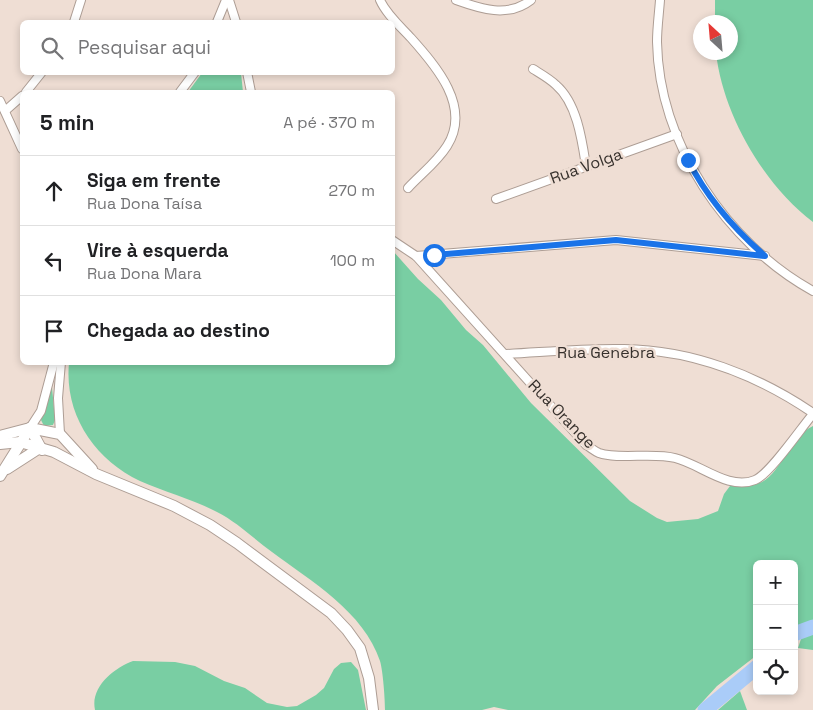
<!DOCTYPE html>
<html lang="pt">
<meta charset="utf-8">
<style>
body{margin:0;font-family:"Space Grotesk",sans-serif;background:#f6f6f6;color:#202124}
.controls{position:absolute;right:15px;bottom:15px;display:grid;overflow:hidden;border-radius:8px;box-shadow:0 2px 8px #0003}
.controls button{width:45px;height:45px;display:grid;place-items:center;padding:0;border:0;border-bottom:1px solid #e0e0e0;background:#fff;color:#202124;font:25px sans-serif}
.compass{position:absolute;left:693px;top:15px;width:45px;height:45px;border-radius:50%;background:#fff;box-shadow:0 2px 8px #0003;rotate:334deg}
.stop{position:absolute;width:15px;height:15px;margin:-11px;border:4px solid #1a73e8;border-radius:50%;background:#fff}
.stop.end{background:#1a73e8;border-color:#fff;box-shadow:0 1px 5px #0008}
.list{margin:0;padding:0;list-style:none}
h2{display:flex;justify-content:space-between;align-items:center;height:65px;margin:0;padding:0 20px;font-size:21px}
h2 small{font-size:16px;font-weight:400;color:#757577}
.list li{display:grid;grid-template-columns:32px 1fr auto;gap:15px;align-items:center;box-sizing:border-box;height:70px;padding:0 20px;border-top:1px solid #e0e0e0}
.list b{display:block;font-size:19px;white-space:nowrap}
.list p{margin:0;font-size:16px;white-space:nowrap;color:#757577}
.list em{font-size:16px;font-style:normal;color:#757577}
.icon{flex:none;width:28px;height:28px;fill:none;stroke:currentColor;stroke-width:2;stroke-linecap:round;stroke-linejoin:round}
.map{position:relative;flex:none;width:813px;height:710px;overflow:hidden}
.search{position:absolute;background:#fff;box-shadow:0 2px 8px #0003;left:20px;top:20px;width:375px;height:55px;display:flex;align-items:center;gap:12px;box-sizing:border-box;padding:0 18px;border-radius:8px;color:#757577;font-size:19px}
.panel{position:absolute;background:#fff;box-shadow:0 2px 8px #0003;left:20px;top:90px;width:375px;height:275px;border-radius:8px}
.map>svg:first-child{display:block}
</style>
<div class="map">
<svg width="813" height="710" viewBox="0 0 813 710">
<rect width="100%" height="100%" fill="#efded4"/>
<g fill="#79cea3">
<path d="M715,0h98v222c-50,-38 -90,-108 -97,-169l14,-1v-30h-15z"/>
<polygon points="202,73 241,73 243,92 188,92"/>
<path d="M393,251l25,28 23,21 25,30 17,15 48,58 99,98 27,17 10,4 31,-3 20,-8 6,-17 6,-8c10,-1 23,0 32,-4 20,-11 28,-45 51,-56v196l-19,6v-64h-37v91l-40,31 -22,24h-187l-14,-3 -12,3h-97c0,-11 -2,-39 -5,-49 -16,-49 -69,-80 -108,-109 -18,-13 -35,-30 -55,-40 -25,-13 -52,-20 -77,-31 -46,-22 -76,-67 -71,-118l323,-1z"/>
<polygon points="52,387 55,420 53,425 44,426 41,420"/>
<polygon points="813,630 813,650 798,648 802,636"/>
<path d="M133,661l42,1 20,4 29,15 21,7 22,15 20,4 10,-1 19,-11 8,-7 10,-19 7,-6 10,-1 7,8 8,40h-271c-5,-23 19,-42 38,-49z"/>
<polygon points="740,691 747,710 718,710"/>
</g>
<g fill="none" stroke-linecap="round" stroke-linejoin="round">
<g stroke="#aaccf8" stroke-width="15">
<polyline points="794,634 813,627"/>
<polyline points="705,710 757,667"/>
</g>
<g stroke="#ad9d94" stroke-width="10">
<g id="street">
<polyline points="229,0 236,22"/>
<path d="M380,0c6,14 21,27 31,38 25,28 61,69 36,108 -10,16 -26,28 -39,42"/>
<path d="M456,0c25,9 52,18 75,0"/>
<path d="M660,0c-1,14 -3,28 -3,42 2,101 69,201 156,249"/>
<polyline points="74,22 81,0"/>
<polyline points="217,22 226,0"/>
<path d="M533,69c8,5 17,10 23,16 21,18 26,55 30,81"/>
<polyline points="247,72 251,92"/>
<polyline points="26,92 42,72"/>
<polyline points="180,92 195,72"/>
<polyline points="0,101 22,149"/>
<polyline points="5,111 22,96"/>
<polyline points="496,199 677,134"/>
<path d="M392,240l24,16 170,189c4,2 8,6 13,8 20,7 53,-1 76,5 25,6 54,33 80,22 15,-6 46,-52 58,-66"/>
<polyline points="416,256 616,240 765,256"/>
<path d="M506,354c39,-2 79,-6 118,-5 68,1 133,26 189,64"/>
<polyline points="30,428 41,411 54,362"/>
<polyline points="60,434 58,398 61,362"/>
</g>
</g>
<g stroke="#ad9d94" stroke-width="12">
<g id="secondary">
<polyline points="30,428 42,450"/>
<polyline points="0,436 30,428 60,434 92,469"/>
<polyline points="0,444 20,442 54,452 96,474 174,506 210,525 237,543 331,613 347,630 360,648 369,678 373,710"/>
<polyline points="7,469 38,449"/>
<polyline points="0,476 30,428"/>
</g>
</g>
<use href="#street" stroke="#fff" stroke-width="8"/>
<use href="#secondary" stroke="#fff" stroke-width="10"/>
</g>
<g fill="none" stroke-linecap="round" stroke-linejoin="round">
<path stroke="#1a73e8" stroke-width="6" d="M434,255l182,-15 149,16c-32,-28 -58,-58 -77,-96"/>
</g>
<g text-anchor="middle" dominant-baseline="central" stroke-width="5" stroke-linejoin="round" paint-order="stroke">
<g font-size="16" fill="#36302c" stroke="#efded4">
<text transform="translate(586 166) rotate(-20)">Rua Volga</text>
<text x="606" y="352">Rua Genebra</text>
<text transform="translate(562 414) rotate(46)">Rua Orange</text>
</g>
</g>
</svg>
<div class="controls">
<button>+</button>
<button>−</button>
<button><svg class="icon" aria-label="locate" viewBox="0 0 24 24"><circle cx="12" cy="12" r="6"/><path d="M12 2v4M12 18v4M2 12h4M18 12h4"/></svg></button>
</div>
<svg class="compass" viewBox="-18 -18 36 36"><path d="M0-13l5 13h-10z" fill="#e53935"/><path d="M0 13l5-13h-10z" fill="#757577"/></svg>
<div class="stop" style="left:434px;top:255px"></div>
<div class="stop end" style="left:688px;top:160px"></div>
<div class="search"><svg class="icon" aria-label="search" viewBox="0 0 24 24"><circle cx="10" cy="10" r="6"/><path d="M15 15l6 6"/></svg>Pesquisar aqui</div>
<section class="panel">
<h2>5 min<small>A pé · 370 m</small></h2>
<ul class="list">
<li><svg class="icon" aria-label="ahead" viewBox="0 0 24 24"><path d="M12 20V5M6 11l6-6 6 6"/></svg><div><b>Siga em frente</b><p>Rua Dona Taísa</p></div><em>270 m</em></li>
<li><svg class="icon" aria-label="left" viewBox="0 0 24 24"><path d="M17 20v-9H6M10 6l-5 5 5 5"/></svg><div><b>Vire à esquerda</b><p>Rua Dona Mara</p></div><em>100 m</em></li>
<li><svg class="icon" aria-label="arrive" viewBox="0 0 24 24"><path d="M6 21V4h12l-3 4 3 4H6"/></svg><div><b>Chegada ao destino</b></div></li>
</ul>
</section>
</div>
